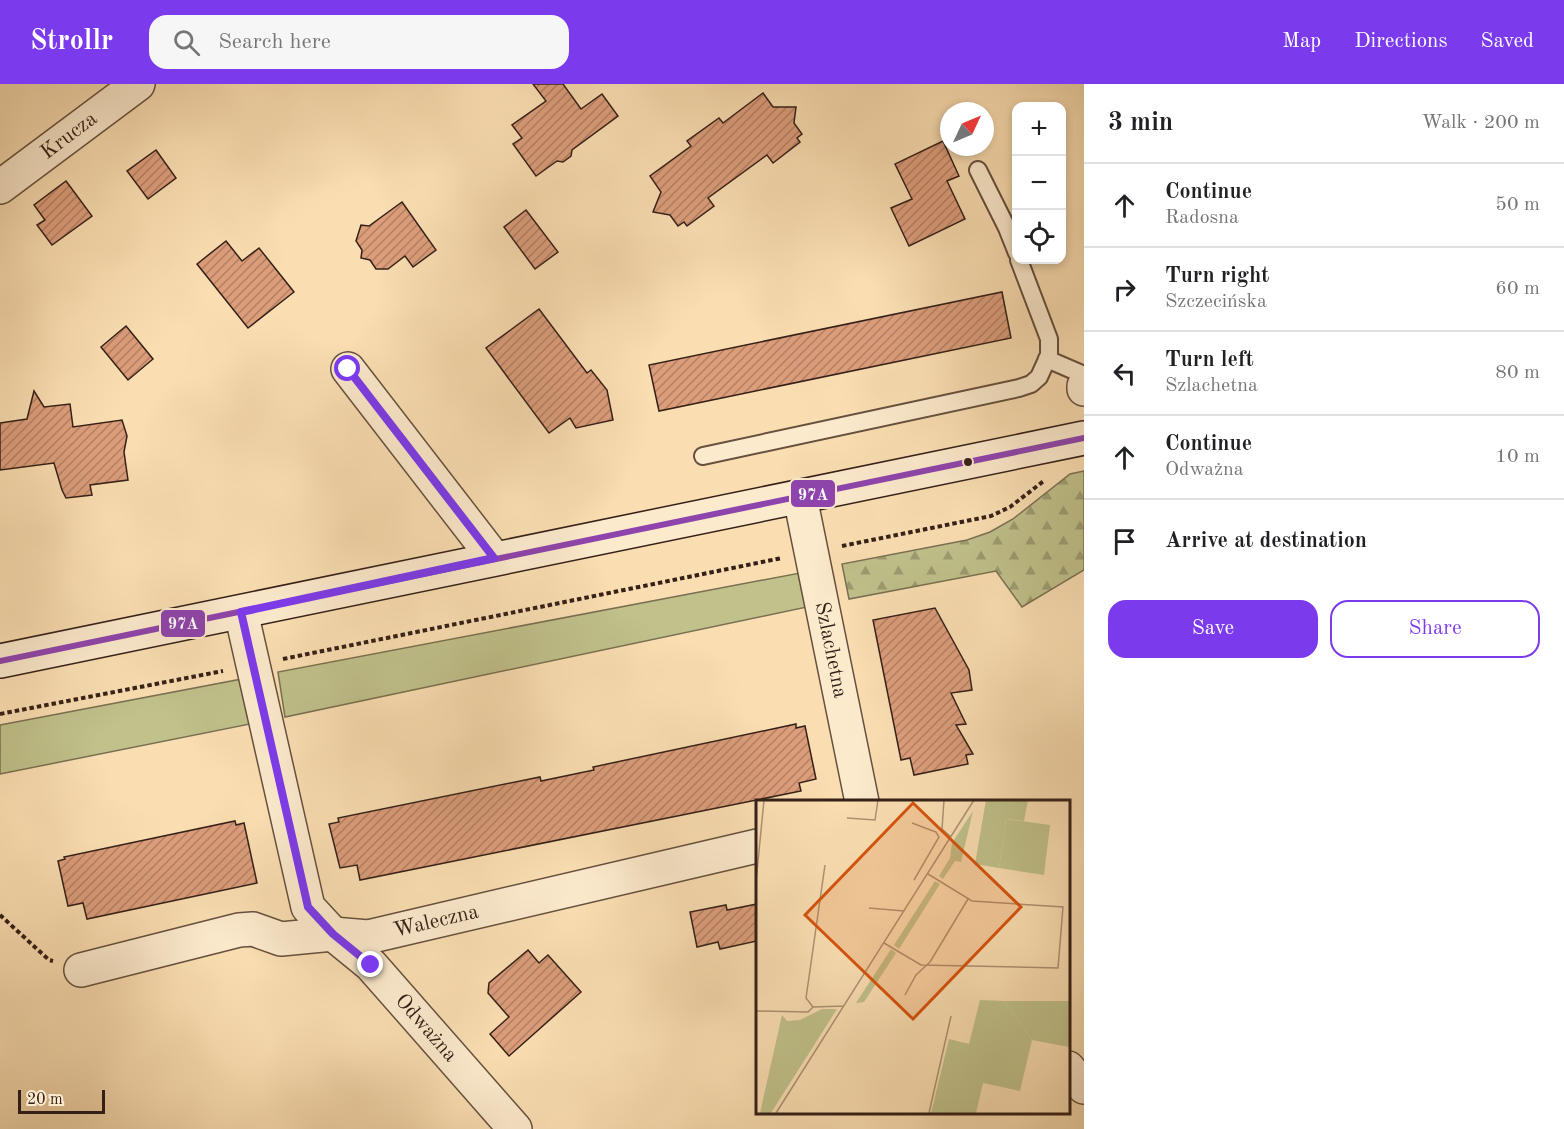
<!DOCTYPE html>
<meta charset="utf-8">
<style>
body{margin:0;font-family:"Old Standard TT",serif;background:#f6f6f6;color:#202124}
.controls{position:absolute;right:18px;top:18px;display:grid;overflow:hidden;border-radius:12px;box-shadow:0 3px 9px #0003}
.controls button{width:54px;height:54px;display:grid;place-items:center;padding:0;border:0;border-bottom:2px solid #e0e0e0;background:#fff;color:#202124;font:30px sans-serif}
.compass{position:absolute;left:940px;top:18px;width:54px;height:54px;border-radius:50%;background:#fff;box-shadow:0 3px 9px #0003;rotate:46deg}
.scale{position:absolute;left:18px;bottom:15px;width:87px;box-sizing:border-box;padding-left:6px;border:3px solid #352018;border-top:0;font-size:16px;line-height:21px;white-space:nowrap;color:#352018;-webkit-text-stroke:4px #fceacd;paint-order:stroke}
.stop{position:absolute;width:18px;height:18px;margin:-14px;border:4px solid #7c3aed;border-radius:50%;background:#fff}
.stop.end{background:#7c3aed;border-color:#fff;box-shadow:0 2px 6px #0008}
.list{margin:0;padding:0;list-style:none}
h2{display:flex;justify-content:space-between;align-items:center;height:78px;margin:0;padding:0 24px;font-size:26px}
h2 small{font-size:20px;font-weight:400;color:#757577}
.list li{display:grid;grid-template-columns:39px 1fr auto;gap:18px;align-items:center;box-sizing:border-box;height:84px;padding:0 24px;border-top:2px solid #e0e0e0}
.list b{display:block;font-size:22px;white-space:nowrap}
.list p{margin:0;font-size:20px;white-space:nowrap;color:#757577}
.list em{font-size:20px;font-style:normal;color:#757577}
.actions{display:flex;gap:12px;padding:18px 24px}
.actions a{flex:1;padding:14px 0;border:2px solid #7c3aed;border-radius:18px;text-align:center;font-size:21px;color:#7c3aed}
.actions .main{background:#7c3aed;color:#fff}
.icon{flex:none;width:33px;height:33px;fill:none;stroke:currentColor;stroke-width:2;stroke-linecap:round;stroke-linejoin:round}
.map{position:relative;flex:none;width:1084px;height:1045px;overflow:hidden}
header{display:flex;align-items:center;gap:36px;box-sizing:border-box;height:84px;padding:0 30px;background:#7c3aed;color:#fff}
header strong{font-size:28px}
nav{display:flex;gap:33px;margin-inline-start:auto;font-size:21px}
.search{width:420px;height:54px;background:#f6f6f6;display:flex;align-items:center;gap:15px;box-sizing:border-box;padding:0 21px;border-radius:18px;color:#757577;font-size:22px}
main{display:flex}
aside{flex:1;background:#fff}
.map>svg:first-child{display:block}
</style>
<header>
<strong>Strollr</strong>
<div class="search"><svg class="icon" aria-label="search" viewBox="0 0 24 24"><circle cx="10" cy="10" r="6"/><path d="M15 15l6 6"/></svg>Search here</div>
<nav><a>Map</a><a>Directions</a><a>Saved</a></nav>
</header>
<main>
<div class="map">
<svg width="1084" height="1045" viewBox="0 0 1084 1045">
<defs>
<pattern id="forest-firs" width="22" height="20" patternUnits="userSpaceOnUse" patternTransform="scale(1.5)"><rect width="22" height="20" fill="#c0c18b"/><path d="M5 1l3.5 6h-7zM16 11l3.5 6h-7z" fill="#9d9c71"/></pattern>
<pattern id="building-hatch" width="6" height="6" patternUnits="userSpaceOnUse" patternTransform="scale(1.5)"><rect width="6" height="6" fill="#dc9d7b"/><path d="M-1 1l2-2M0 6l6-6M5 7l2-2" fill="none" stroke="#b38064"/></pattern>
</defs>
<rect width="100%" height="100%" fill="#fadeb2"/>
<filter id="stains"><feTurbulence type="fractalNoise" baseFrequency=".00333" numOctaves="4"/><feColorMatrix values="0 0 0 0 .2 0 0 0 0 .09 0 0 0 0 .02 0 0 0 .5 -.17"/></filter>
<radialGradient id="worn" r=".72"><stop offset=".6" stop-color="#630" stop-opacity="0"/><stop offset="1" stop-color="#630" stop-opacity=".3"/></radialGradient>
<g fill="#c0c18b" stroke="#7a7052" stroke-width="1.5">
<polygon points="800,489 807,523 285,633 278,588"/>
<polygon points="242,595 250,640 0,690 0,641"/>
</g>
<polygon fill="url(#forest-firs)" stroke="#7a7052" stroke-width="1.5" points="1084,387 1084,486 1022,523 996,487 849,515 842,480 967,456 990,448 1013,435 1070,390"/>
<g fill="url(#building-hatch)" stroke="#352018" stroke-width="1.5">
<polygon points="533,0 563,0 581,25 602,10 618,32 572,66 571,72 563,78 557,77 536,92 513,60 522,54 512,41 546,17"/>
<polygon points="763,9 773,23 796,23 794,39 802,50 797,54 800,58 773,79 767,71 708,114 714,122 687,142 684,138 678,142 670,131 653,128 661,108 650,92 691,62 687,57 719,34 723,39"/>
<polygon points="943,57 959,92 947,97 965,135 909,162 891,124 912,115 895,80"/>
<polygon points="156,66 176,94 148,115 127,87"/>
<polygon points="66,97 92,132 52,161 37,141 45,136 34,121"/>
<polygon points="402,118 436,166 413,183 405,172 388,185 376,185 370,176 361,174 362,166 356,157 361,141 369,142"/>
<polygon points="526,126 558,168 535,185 504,143"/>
<polygon points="226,157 242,177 259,164 294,208 248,244 197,180"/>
<polygon points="1002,208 1011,254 659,327 649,281"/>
<polygon points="539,225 587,289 591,286 607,306 613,336 576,344 570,334 549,349 486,264"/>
<polygon points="126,242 153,275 128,296 101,263"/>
<polygon points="34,307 44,323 70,320 73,343 122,336 127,352 124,368 128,396 90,401 92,411 66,414 62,406 54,379 0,386 0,339 27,335"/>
<polygon points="935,524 969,586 972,606 951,609 966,640 956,641 973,670 966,671 968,680 914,691 910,674 901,676 873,536"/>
<polygon points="796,640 796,644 805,642 816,695 799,699 801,707 360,796 357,781 340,784 329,740 339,738 338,734 540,693 541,697 594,686 593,683"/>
<polygon points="235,737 236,741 244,739 257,799 87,835 83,819 68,822 58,777 65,775 64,773"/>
<polygon points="757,820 757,857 720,865 718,858 697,863 690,828 726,821 727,826"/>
<polygon points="528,866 539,879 548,871 581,908 509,972 490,950 509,933 488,909 489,899"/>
</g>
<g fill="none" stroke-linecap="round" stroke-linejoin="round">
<g stroke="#66503e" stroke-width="20">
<g id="lane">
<polyline points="978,86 1007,144 1017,169"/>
<polyline points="1047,275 1084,291"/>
<polyline points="703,372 1019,304 1031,300 1039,293 1049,271 1049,255 1019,176"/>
</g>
</g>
<g stroke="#66503e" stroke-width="36">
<g id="street">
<path id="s1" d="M0,103l138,-103"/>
<polyline points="348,285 494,474"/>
<polyline points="1084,302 1084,305"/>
<path id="s2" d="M800,413l62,305"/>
<path id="s3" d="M241,528l67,295 25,27 38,31 144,164"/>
<path id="s4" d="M81,886l158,-40 14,-1 28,10 52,-5 35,3 389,-91"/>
<polyline points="1068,984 1084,1003"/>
</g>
</g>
<g stroke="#352018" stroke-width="36">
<polyline id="secondary" points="0,577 1084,354"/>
</g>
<g stroke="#352018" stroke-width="4" stroke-dasharray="4.5 3" stroke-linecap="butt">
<polyline points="842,462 991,432 1010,423 1045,396"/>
<polyline points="283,575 782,474"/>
<polyline points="0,630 223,587"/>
<polyline points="0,831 49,876 53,877"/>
</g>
<use href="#lane" stroke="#fceacd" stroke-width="16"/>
<use href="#street" stroke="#fceacd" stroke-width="33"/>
<use href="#secondary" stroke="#fceacd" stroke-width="33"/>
<g stroke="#fceacd" stroke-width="10">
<polyline id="bus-1" points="0,577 1084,354"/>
</g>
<use href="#bus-1" stroke="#8e44ad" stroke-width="6"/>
</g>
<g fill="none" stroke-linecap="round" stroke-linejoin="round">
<polyline stroke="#7c3aed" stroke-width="8" points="348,285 494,474 241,528 308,823 333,850 371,881"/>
</g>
<circle fill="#352018" stroke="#fceacd" stroke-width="2" cx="968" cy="378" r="5"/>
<g text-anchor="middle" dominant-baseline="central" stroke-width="6" stroke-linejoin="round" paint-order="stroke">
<g font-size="21" fill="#352018" stroke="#fceacd">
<text stroke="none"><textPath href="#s1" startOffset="86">Krucza</textPath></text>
<text stroke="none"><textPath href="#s2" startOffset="156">Szlachetna</textPath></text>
<text stroke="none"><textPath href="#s4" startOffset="364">Waleczna</textPath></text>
<text stroke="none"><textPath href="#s3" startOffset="472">Odważna</textPath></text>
</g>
</g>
<g transform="translate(756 716)">
<rect width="314" height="314" fill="#fadeb2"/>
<path d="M230,0h42l-4,21 -18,-2 -7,49 -24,-4zM179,81l5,3 -41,65 -5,-4zM135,149l5,4 -32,49 -8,1zM224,200l24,1 28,39 -12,51 -37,-8 -7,30h-45l18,-74 20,5zM66,209h15l-66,104h-11l22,-98 5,6 13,-1z" fill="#c0c18b"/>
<path d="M217,11l-12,51 -6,-1 -12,18 -4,-3 11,-18 2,-15zM250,19l44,6 -6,50 -45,-7zM248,201h65v46l-37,-7z" fill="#c0c18b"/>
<path fill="none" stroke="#ab9274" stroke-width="1.5" d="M188,0l-2,29 9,8M91,18l28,2 3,-20M156,23l24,9 3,5 -25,43M69,65l-19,133 7,9 31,-1M0,82l8,-82M113,108l35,3M128,143l37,22 137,3 5,-61 -91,-6 -44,-27M149,195l11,-20 14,-13 38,-63M0,211l52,1 5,-5M20,313l198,-313M173,313l22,-97"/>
<path fill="#d6530d" fill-opacity="0.15" stroke="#d6530d" stroke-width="3" d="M157,3l108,104 -108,112 -108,-104z"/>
<rect width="314" height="314" fill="none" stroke="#352018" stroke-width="3"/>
</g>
<g stroke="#fceacd" stroke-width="2">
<rect x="790" y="395" width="46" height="29" rx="6" fill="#8e44ad"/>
<rect x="160" y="525" width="46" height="29" rx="6" fill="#8e44ad"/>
</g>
<g font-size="16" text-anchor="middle" font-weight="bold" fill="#fff">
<text x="813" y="416">97A</text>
<text x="183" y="545">97A</text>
</g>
<rect width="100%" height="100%" filter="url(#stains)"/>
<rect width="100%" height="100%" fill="url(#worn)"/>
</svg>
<div class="controls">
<button>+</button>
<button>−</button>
<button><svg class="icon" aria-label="locate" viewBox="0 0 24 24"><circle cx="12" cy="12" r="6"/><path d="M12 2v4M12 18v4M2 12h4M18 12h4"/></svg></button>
</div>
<svg class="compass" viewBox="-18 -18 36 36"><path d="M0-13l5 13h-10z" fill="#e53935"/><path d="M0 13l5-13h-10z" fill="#757577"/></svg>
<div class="scale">20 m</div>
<div class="stop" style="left:348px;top:285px"></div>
<div class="stop end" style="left:371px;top:881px"></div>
</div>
<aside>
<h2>3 min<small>Walk · 200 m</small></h2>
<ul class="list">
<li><svg class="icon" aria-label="ahead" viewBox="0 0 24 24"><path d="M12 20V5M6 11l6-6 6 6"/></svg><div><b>Continue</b><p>Radosna</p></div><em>50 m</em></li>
<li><svg class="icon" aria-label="right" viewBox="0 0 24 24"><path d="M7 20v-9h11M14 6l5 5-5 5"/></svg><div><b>Turn right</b><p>Szczecińska</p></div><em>60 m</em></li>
<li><svg class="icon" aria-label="left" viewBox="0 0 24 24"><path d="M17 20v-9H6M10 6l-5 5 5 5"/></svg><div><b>Turn left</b><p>Szlachetna</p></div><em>80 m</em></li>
<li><svg class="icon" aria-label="ahead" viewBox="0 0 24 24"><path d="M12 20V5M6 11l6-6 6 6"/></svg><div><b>Continue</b><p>Odważna</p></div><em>10 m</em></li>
<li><svg class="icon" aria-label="arrive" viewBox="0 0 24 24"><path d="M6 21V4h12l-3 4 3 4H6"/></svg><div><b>Arrive at destination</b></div></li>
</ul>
<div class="actions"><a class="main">Save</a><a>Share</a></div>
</aside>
</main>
